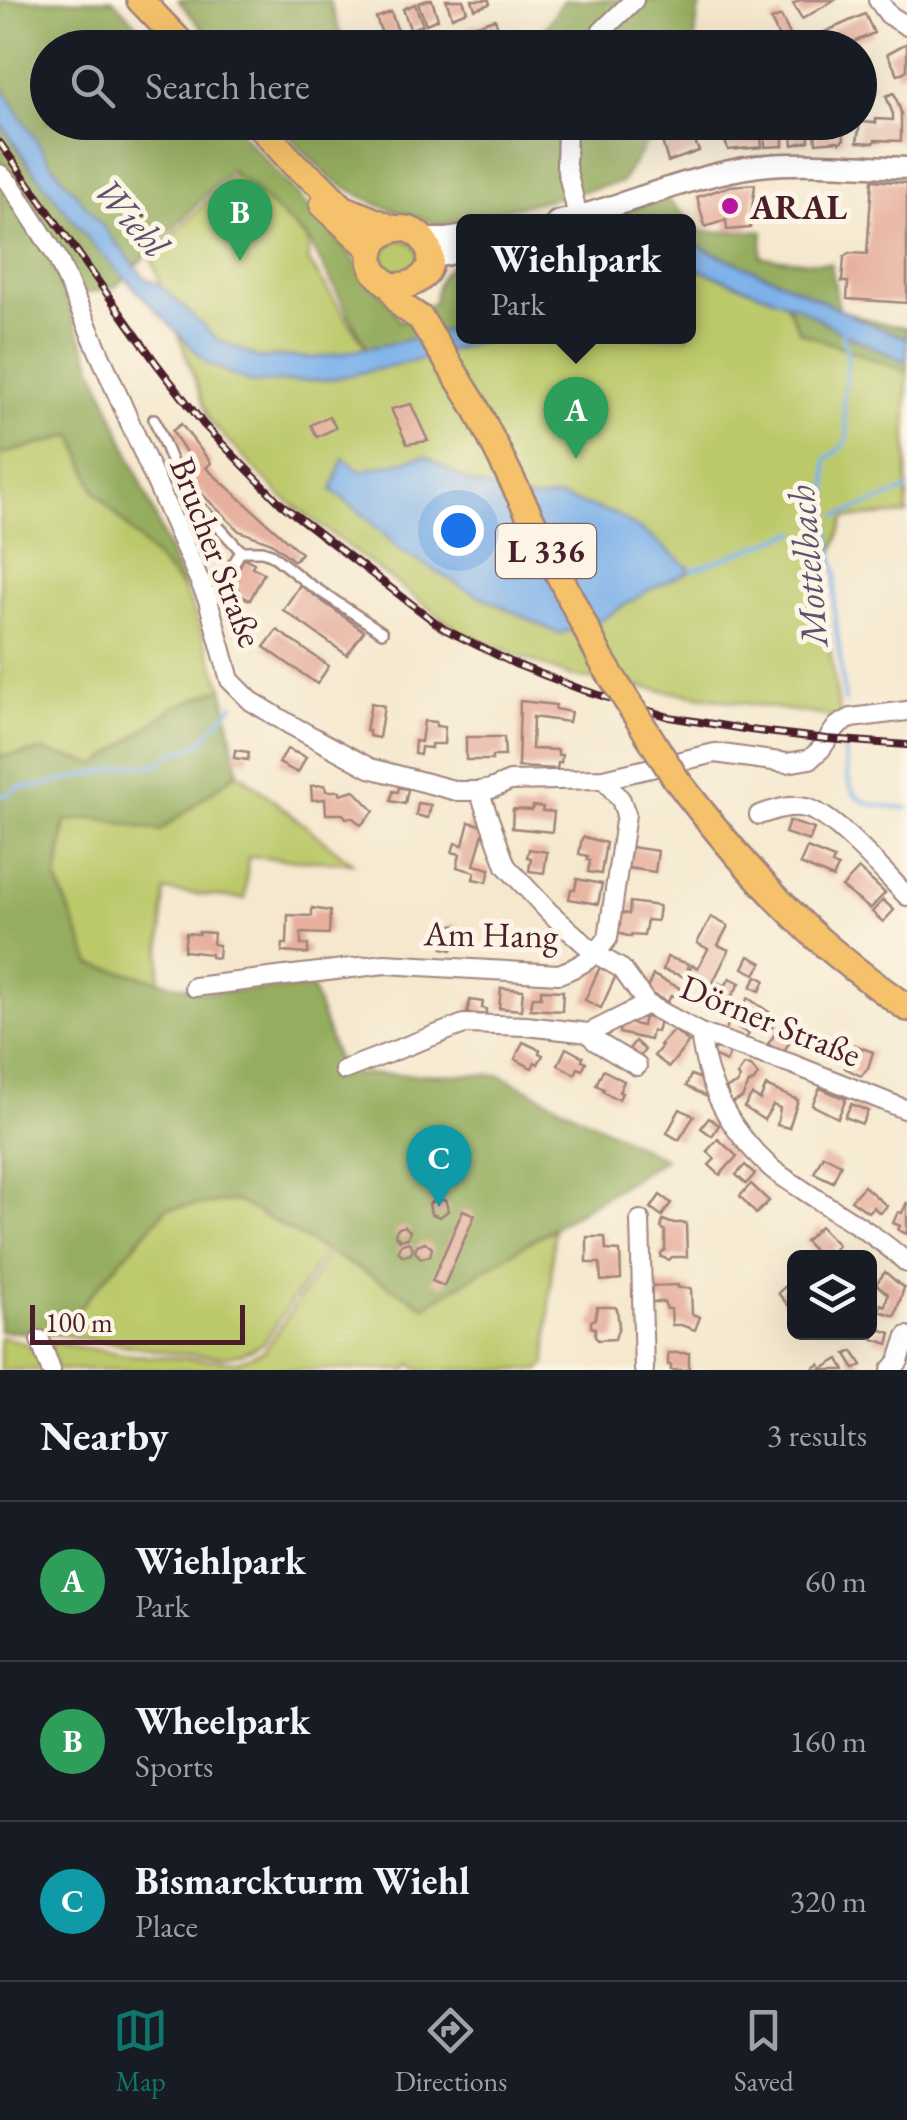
<!DOCTYPE html>
<meta charset="utf-8">
<style>
body{margin:0;font-family:"EB Garamond",serif;background:#242831;color:#f1f3f6}
.controls{position:absolute;right:30px;bottom:30px;display:grid;overflow:hidden;border-radius:15px;box-shadow:0 10px 40px #0002}
.controls button{width:90px;height:90px;display:grid;place-items:center;padding:0;border:0;border-bottom:2px solid #363941;background:#171b24;color:#f1f3f6;font:50px sans-serif}
.scale{position:absolute;left:30px;bottom:25px;width:215px;box-sizing:border-box;padding-left:10px;border:5px solid #4a1f2b;border-top:0;font-size:28px;line-height:35px;white-space:nowrap;color:#4a1f2b;-webkit-text-stroke:8px #fcf5e5;paint-order:stroke}
.you{position:absolute;left:458px;top:530px;width:35px;height:35px;margin:-25px;border:8px solid #fff;border-radius:50%;background:#1a73e8;box-shadow:0 0 0 15px #1a73e833}
.badge{display:grid;place-items:center;width:65px;height:65px;border-radius:50%;background:#0f766e;color:#fff;font-size:32px;font-weight:700}
.pin{position:absolute;translate:-50% -82px;filter:drop-shadow(0 2px 5px #0008)}
.pin::after{content:'';position:absolute;top:52px;width:35px;height:30px;background:inherit;clip-path:polygon(0 0,100% 0,50% 100%)}
.popup{position:absolute;left:456px;top:214px;width:240px;height:130px;box-sizing:border-box;display:grid;place-content:center;border-radius:15px;background:#171b24;filter:drop-shadow(0 2px 8px #0005);font-size:32px;white-space:nowrap;color:#9ea1a6}
.popup b{font-size:38px;color:#f1f3f6}
.popup::after{content:'';position:absolute;left:50%;top:100%;margin-left:-20px;border:20px solid transparent;border-top-color:#171b24}
.list{margin:0;padding:0;list-style:none}
h2{display:flex;justify-content:space-between;align-items:center;height:130px;margin:0;padding:0 40px;font-size:42px}
h2 small{font-size:32px;font-weight:400;color:#9ea1a6}
.list li{display:grid;grid-template-columns:65px 1fr auto;gap:30px;align-items:center;box-sizing:border-box;height:160px;padding:0 40px;border-top:2px solid #363941}
.list b{display:block;font-size:38px;white-space:nowrap}
.list p{margin:0;font-size:32px;white-space:nowrap;color:#9ea1a6}
.list em{font-size:32px;font-style:normal;color:#9ea1a6}
.icon{flex:none;width:55px;height:55px;fill:none;stroke:currentColor;stroke-width:2;stroke-linecap:round;stroke-linejoin:round}
.map{position:relative;flex:none;width:907px;height:1370px;overflow:hidden}
.search{position:absolute;background:#171b24;box-shadow:0 10px 40px #0002;left:30px;right:30px;top:30px;height:110px;display:flex;align-items:center;gap:25px;box-sizing:border-box;padding:0 35px;border-radius:55px;color:#9ea1a6;font-size:38px}
.sheet{height:610px;background:#171b24}
nav{display:flex;justify-content:space-around;align-items:center;box-sizing:border-box;height:140px;border-top:2px solid #363941;background:#171b24;font-size:28px;color:#9ea1a6}
nav a{display:grid;justify-items:center;gap:5px}
nav .on{color:#0f766e}
.map>svg:first-child{display:block}
</style>
<div class="map">
<svg width="907" height="1370" viewBox="0 0 907 1370">
<rect width="100%" height="100%" fill="#fcf5e5"/>
<filter id="ink" filterUnits="userSpaceOnUse"><feTurbulence type="fractalNoise" baseFrequency=".01" numOctaves="2"/><feDisplacementMap in="SourceGraphic" scale="20" xChannelSelector="R" yChannelSelector="G"/><feConvolveMatrix kernelMatrix="1 2 1 2 8 2 1 2 1" color-interpolation-filters="sRGB"/></filter>
<filter id="wash" filterUnits="userSpaceOnUse"><feTurbulence type="fractalNoise" baseFrequency=".0048" numOctaves="4" result="noise"/><feDisplacementMap in="SourceGraphic" scale="40" xChannelSelector="R" yChannelSelector="G"/><feGaussianBlur stdDeviation="2.25" result="paint"/><feColorMatrix in="noise" values="0 0 0 0 0 0 0 0 0 0 0 0 0 0 0 0 0 1.4 0 .05"/><feComposite in="paint" operator="in"/></filter>
<g filter="url(#wash)">
<rect width="100%" height="100%" fill="#f5e8ce"/>
<g fill="#bcc96b" stroke="#83744b" stroke-width="2.5">
<polygon points="235,173 308,240 308,260 369,352 464,336 688,336 689,245 762,277 787,305 800,332 907,369 907,514 845,518 821,588 840,718 570,676 462,633 280,495 210,422 151,257"/>
<circle cx="401" cy="257" r="17"/>
<polygon points="74,435 95,491 186,592 223,688 174,707 98,765 45,751 0,756 0,455"/>
<polygon points="238,772 352,863 248,857 245,899 165,891 159,981 91,965 57,880 66,820 97,818 160,831"/>
<polygon points="237,1201 326,1251 263,1344 240,1354 223,1357 173,1353 56,1334 167,1208"/>
<polygon points="554,1229 546,1364 540,1370 419,1370 411,1364 407,1370 56,1370 50,1345 53,1343 131,1355 237,1362 265,1350 330,1253 425,1306 533,1239"/>
<path d="M0,1337c28,4 32,9 48,33h-48z"/>
</g>
<g fill="#95ad5f" stroke="#706645" stroke-width="2.5">
<path d="M0,0h113l46,47 -111,1v74l184,1 98,107 61,75 8,16 35,-19c2,-20 9,-36 29,-41v68l-94,23 -61,-113 -77,-69 -116,117 -50,11 121,294 -91,-101 -21,-56 -74,20z"/>
<polygon points="178,0 329,0 345,47 218,47"/>
<polygon points="564,0 703,0 698,12 694,47 532,48"/>
<polygon points="279,123 659,123 622,182 439,225 378,205 332,180 296,144"/>
<polygon points="667,199 701,232 763,231 761,257 831,264 839,310 879,323 907,328 907,372 800,332 787,305 762,277 689,245 688,222 590,222"/>
<polygon points="223,688 238,772 160,831 97,818 65,821 57,880 91,964 205,992 312,988 342,1074 500,1075 665,1159 425,1306 237,1201 167,1208 56,1334 0,1331 0,756 45,751 98,765 174,707"/>
</g>
<g fill="#7cb1ea" stroke="#63688a" stroke-width="2.5">
<polygon points="0,84 51,163 145,278 159,284 217,339 261,359 279,356 315,358 399,342 463,326 464,336 494,337 420,360 327,380 251,383 207,363 92,244 30,166 0,122"/>
<polygon points="688,242 785,283 874,326 907,338 907,362 847,335 798,307 689,266"/>
<polygon points="425,456 471,483 533,500 560,497 617,515 650,536 692,570 649,590 601,620 559,634 465,589 399,549 366,517 332,490 343,458 361,471"/>
</g>
<g fill="none" stroke-linecap="round" stroke-linejoin="round">
<g stroke="#7cb1ea" stroke-width="4">
<polyline points="842,330 848,358 843,401 848,438 840,449 826,459 829,529 836,573 834,607 845,702"/>
<polyline points="838,516 907,490"/>
<polyline points="692,570 796,532"/>
<path d="M845,749c3,55 11,55 62,59"/>
<polyline points="0,795 8,794 19,787 36,787 132,765 157,765 172,753 199,745 234,704"/>
</g>
</g>
<g id="blocks">
<g fill="#e6ae9d">
<polygon points="428,0 432,0 438,19 426,24 418,3"/>
<polygon points="446,0 463,0 467,11 452,17"/>
<polygon points="472,0 489,0 490,4 475,9"/>
<polygon points="800,0 835,0 802,19 793,4"/>
<polygon points="415,4 423,25 410,29 403,9"/>
<polygon points="391,12 399,34 384,39 376,18"/>
<polygon points="865,14 874,33 849,44 850,48 813,48 809,39"/>
<polygon points="781,16 792,39 782,44 771,20"/>
<polygon points="495,19 502,39 489,44 482,23"/>
<polygon points="479,24 486,45 473,48 466,28"/>
<polygon points="455,32 460,48 445,48 442,37"/>
<polygon points="439,38 442,48 428,48 426,42"/>
<polygon points="907,43 907,70 898,75 887,54"/>
<polygon points="868,74 874,88 860,94 860,77"/>
<polygon points="894,93 901,112 901,141 875,140 874,143 857,142 860,122 876,123 876,119 893,120 893,114 886,96"/>
<polygon points="774,122 780,122 781,127 783,127 783,146 765,147 765,128 774,127"/>
<polygon points="808,122 809,141 793,145 791,123"/>
<polygon points="814,122 841,122 844,139 840,143 838,141 816,143"/>
<polygon points="760,128 762,147 728,150 722,132"/>
<polygon points="690,130 699,151 668,162 662,141"/>
<polygon points="872,180 907,183 907,303 847,299 848,282 842,282 844,257 849,253 867,254"/>
<polygon points="755,184 750,228 727,230 726,220 705,227 697,197 730,186"/>
<polygon points="411,404 428,441 407,444 391,409"/>
<polygon points="329,416 336,428 317,437 311,425"/>
<polygon points="181,424 211,463 206,468 301,553 294,561 272,543 239,531 185,477 195,466 172,431"/>
<polygon points="244,558 254,563 252,567 264,573 250,600 237,594 239,589 230,585"/>
<polygon points="300,585 364,631 347,655 283,610"/>
<polygon points="277,630 329,666 317,684 264,647"/>
<polygon points="520,701 556,705 555,709 571,712 569,722 533,717 532,749 558,750 558,755 562,755 561,763 558,763 557,769 518,767"/>
<polygon points="371,703 384,706 379,738 369,736 369,731 366,731"/>
<polygon points="424,721 436,722 436,726 445,727 444,744 431,744 431,748 421,747 420,755 414,754 415,741 421,742"/>
<polygon points="466,737 504,737 505,756 492,756 492,760 466,760"/>
<polygon points="287,749 306,757 298,773 279,763"/>
<polygon points="235,750 249,752 248,760 234,758"/>
<polygon points="325,785 326,791 340,791 340,794 354,790 374,811 361,825 352,817 346,818 343,814 326,814 325,799 312,800 311,786"/>
<polygon points="399,787 408,789 405,804 391,801 393,791 398,792"/>
<polygon points="418,803 431,805 428,818 416,815"/>
<polygon points="533,806 543,807 542,811 554,812 552,832 512,828 513,809 532,810"/>
<polygon points="789,821 814,829 809,841 785,833"/>
<polygon points="469,822 485,826 474,865 490,869 487,882 473,879 475,872 457,867 460,854 452,852 455,843 463,845"/>
<polygon points="584,837 606,843 601,874 588,872 590,860 587,860 588,856 579,854 582,838"/>
<polygon points="631,847 658,851 655,872 628,868"/>
<polygon points="807,848 834,859 832,864 838,867 833,878 800,864"/>
<polygon points="529,849 547,852 544,873 529,871 531,858 527,857"/>
<polygon points="859,869 885,893 870,909 842,887"/>
<polygon points="577,879 602,884 598,904 569,899 571,889 575,889"/>
<polygon points="883,900 894,910 883,922 872,912"/>
<polygon points="630,902 659,906 657,921 647,920 644,936 631,935 631,937 618,933 621,913 629,914"/>
<polygon points="312,908 330,911 329,934 301,933 301,945 308,945 308,954 282,952 283,944 287,944 288,915 312,916"/>
<polygon points="711,917 728,926 718,945 729,950 710,988 687,976 692,965 698,968 708,949 697,943"/>
<polygon points="450,924 459,927 452,950 443,948"/>
<polygon points="199,932 214,933 213,944 219,945 218,958 211,957 211,954 184,951 186,933 199,934"/>
<polygon points="749,956 762,963 755,974 743,968"/>
<polygon points="667,957 689,964 685,977 663,970"/>
<polygon points="601,965 617,973 601,1008 585,1000"/>
<polygon points="653,975 680,988 676,997 671,995 668,1002 646,991"/>
<polygon points="757,976 765,980 760,991 751,987"/>
<polygon points="730,978 740,983 721,1013 713,1008 718,999 713,996 719,983 725,986"/>
<polygon points="501,988 523,990 521,1010 499,1008"/>
<polygon points="541,990 563,991 562,1011 530,1009 533,997 541,997"/>
<polygon points="748,998 778,1018 768,1034 737,1014"/>
<polygon points="470,1000 483,1002 482,1008 486,1009 486,1015 467,1013"/>
<polygon points="644,1017 660,1020 657,1032 652,1031 650,1040 619,1033 621,1021 642,1026"/>
<polygon points="729,1023 749,1034 744,1041 725,1031"/>
<polygon points="779,1028 793,1037 797,1030 806,1035 800,1045 791,1040 782,1054 768,1044"/>
<polygon points="674,1030 689,1042 669,1067 654,1056 662,1046 660,1045"/>
<polygon points="635,1041 645,1050 639,1058 629,1049"/>
<polygon points="523,1042 540,1050 539,1053 543,1055 538,1064 535,1062 532,1068 515,1059"/>
<polygon points="854,1045 873,1052 868,1068 861,1076 845,1068 847,1057"/>
<polygon points="716,1047 730,1053 726,1062 712,1055"/>
<polygon points="566,1048 583,1057 582,1060 586,1062 582,1070 578,1068 575,1074 558,1065"/>
<polygon points="744,1065 751,1066 758,1075 753,1082 749,1083 742,1098 731,1103 726,1088 737,1084 740,1078 737,1075"/>
<polygon points="603,1070 624,1081 619,1092 622,1093 619,1099 612,1097 603,1091 604,1089 596,1085"/>
<polygon points="691,1075 706,1081 709,1093 705,1096 686,1086"/>
<polygon points="766,1086 798,1100 789,1128 777,1125 780,1108 773,1105 764,1120 744,1107 752,1095 760,1100"/>
<polygon points="820,1088 846,1099 838,1118 812,1105"/>
<polygon points="851,1104 868,1111 862,1124 845,1117"/>
<polygon points="680,1109 694,1116 679,1140 667,1133"/>
<polygon points="709,1118 719,1125 712,1136 701,1128"/>
<polygon points="718,1139 737,1156 720,1175 709,1165 715,1159 707,1151"/>
<polygon points="823,1155 841,1164 833,1182 814,1173"/>
<polygon points="745,1165 755,1174 746,1184 736,1175"/>
<polygon points="751,1184 769,1201 756,1214 740,1196"/>
<polygon points="864,1186 887,1206 880,1213 873,1207 868,1212 851,1200"/>
<polygon points="660,1195 671,1203 662,1216 651,1208"/>
<polygon points="436,1198 446,1201 448,1211 440,1217 431,1214 429,1204"/>
<polygon points="907,1202 907,1234 898,1230 900,1226 893,1223 898,1212 902,1213"/>
<polygon points="463,1210 475,1215 444,1286 432,1281"/>
<polygon points="663,1220 671,1223 686,1223 687,1257 672,1257 669,1260 661,1257 661,1253 665,1250 665,1231 661,1228"/>
<polygon points="404,1226 410,1231 408,1238 400,1240 395,1235 397,1229"/>
<polygon points="820,1226 838,1245 826,1258 821,1258 805,1241"/>
<polygon points="587,1237 605,1237 606,1250 620,1251 621,1279 601,1281 600,1263 587,1263"/>
<polygon points="408,1242 413,1247 411,1254 403,1256 398,1251 400,1245"/>
<polygon points="425,1242 432,1248 430,1256 421,1258 415,1252 417,1245"/>
<polygon points="885,1272 904,1288 895,1316 879,1311 881,1304 885,1306 888,1294 876,1284"/>
<polygon points="794,1278 794,1312 778,1293"/>
<polygon points="678,1285 678,1288 691,1288 692,1314 700,1317 695,1330 681,1325 672,1325 671,1309 667,1309 664,1302 650,1302 649,1286"/>
<polygon points="597,1307 615,1307 617,1309 619,1326 615,1339 598,1340 595,1337 595,1328 591,1327 591,1321 595,1319"/>
<polygon points="876,1328 891,1333 888,1344 873,1339"/>
<polygon points="853,1351 862,1365 855,1369 846,1354"/>
<polygon points="668,1353 689,1353 689,1370 671,1370 671,1365 668,1365"/>
<polygon points="839,1359 845,1370 811,1370 820,1364 822,1369"/>
</g>
</g>
</g>
<g filter="url(#ink)">
<use href="#blocks" fill-opacity="0" stroke="#a0847c" stroke-width="2.5"/>
<g fill="none" stroke-linecap="round" stroke-linejoin="round">
<g stroke="#a0847c" stroke-width="14">
<g id="service">
<polyline points="154,419 182,487 241,551 221,585 208,600"/>
<polyline points="241,551 262,551 271,554 306,582 382,632"/>
</g>
</g>
<g stroke="#a0847c" stroke-width="22">
<g id="minor">
<polyline points="878,0 889,15 907,26"/>
<polyline points="591,48 601,32 634,0"/>
<polyline points="567,122 566,166 578,217"/>
<polyline points="0,174 11,185 57,257 208,600 230,680 251,701 289,724 370,768 457,791 479,791 491,789 510,781 604,779 715,753 787,763 810,759 821,749 837,726 851,718 907,711"/>
<polyline points="479,791 506,866 549,912 596,954 622,969 647,1004 700,1033 792,1064 907,1110"/>
<path d="M759,815c15,-5 31,-11 47,-7 29,7 78,65 101,88"/>
<path d="M194,987l191,-23 174,10c24,-9 33,-15 49,-36l18,-124 -5,-14 -17,-21"/>
<polyline points="589,1033 595,1041 637,1066"/>
<path d="M700,1033c7,54 29,96 69,133 9,9 21,15 31,22 37,25 75,45 107,75"/>
<polyline points="344,1070 464,1024 526,1026 589,1033 647,1004"/>
<polyline points="640,1220 644,1370"/>
<polyline points="40,1340 51,1370"/>
<polyline points="891,1370 899,1361 907,1336"/>
</g>
</g>
<g stroke="#a0847c" stroke-width="25">
<g id="tertiary">
<path d="M557,222c68,-16 133,-47 202,-56 45,-5 102,0 148,2"/>
<polyline points="423,239 446,239 464,236"/>
<polyline points="430,258 464,251"/>
</g>
</g>
<g stroke="#a0847c" stroke-width="30">
<g id="primary">
<polyline points="140,0 186,48"/>
<polyline points="256,122 295,165 318,183 343,208 394,229"/>
<polyline points="323,205 372,250"/>
<path d="M389,285c31,6 56,-22 32,-48 -18,-19 -52,-4 -50,23 1,13 9,17 18,25 5,5 8,14 13,20 5,5 13,9 19,14"/>
<path d="M676,779c43,56 87,109 139,157 29,26 60,49 92,72"/>
</g>
</g>
<use href="#service" stroke="#fff" stroke-width="9"/>
<use href="#minor" stroke="#fff" stroke-width="18"/>
<use href="#tertiary" stroke="#fff" stroke-width="20"/>
<use href="#primary" stroke="#f5c16b" stroke-width="25"/>
<g stroke="#4a1f2b" stroke-width="8">
<polyline id="rail" points="0,143 156,363 204,425 281,504 444,629 515,664 580,689 669,717 750,730 827,739 907,745"/>
</g>
<use href="#rail" stroke="#fcf5e5" stroke-width="4" stroke-dasharray="11" stroke-linecap="butt"/>
<g stroke="#a0847c" stroke-width="30" stroke-linecap="butt">
<polyline id="primary-bridge" points="421,319 475,406 602,661 676,779"/>
</g>
<use href="#primary-bridge" stroke="#f5c16b" stroke-width="25"/>
</g>
</g>
<circle fill="#b5179e" stroke="#fcf5e5" stroke-width="4" cx="730" cy="206" r="10"/>
<g text-anchor="middle" dominant-baseline="central" stroke-width="10" stroke-linejoin="round" paint-order="stroke">
<rect fill="#fcf5e5" stroke="#7f5f63" stroke-width="2.5" x="496" y="524" width="100" height="54" rx="8"/>
<g font-size="32" font-weight="bold" fill="#4a1f2b">
<text x="546" y="551">L 336</text>
</g>
<g font-size="35" font-weight="bold" fill="#4a1f2b" stroke="#fcf5e5" text-anchor="start">
<text x="750" y="206">ARAL</text>
</g>
<g font-size="35" fill="#4a1f2b" stroke="#fcf5e5">
<text transform="translate(217 552) rotate(69)">Brucher Straße</text>
<text transform="translate(491 934) rotate(1)">Am Hang</text>
<text transform="translate(771 1020) rotate(22)">Dörner Straße</text>
</g>
<g font-size="38" font-style="italic" fill="#5c526e" stroke="#fcf5e5">
<text transform="translate(132 217) rotate(49)">Wiehl</text>
<text transform="translate(807 566) rotate(-95)">Mottelbach</text>
</g>
</g>
</svg>
<div class="controls">
<button><svg class="icon" aria-label="layers" viewBox="0 0 24 24"><path d="M12 4l9 5-9 5-9-5zM3 14l9 5 9-5"/></svg></button>
</div>
<div class="scale">100 m</div>
<div class="you"></div>
<div class="pin badge" style="left:576px;top:459px;background:#2e9e5b">A</div>
<div class="popup"><b>Wiehlpark</b>Park</div>
<div class="pin badge" style="left:240px;top:261px;background:#2e9e5b">B</div>
<div class="pin badge" style="left:439px;top:1207px;background:#0f9aa8">C</div>
<div class="search"><svg class="icon" aria-label="search" viewBox="0 0 24 24"><circle cx="10" cy="10" r="6"/><path d="M15 15l6 6"/></svg>Search here</div>
</div>
<section class="sheet">
<h2>Nearby<small>3 results</small></h2>
<ul class="list">
<li><span class="badge" style="background:#2e9e5b">A</span><div><b>Wiehlpark</b><p>Park</p></div><em>60 m</em></li>
<li><span class="badge" style="background:#2e9e5b">B</span><div><b>Wheelpark</b><p>Sports</p></div><em>160 m</em></li>
<li><span class="badge" style="background:#0f9aa8">C</span><div><b>Bismarckturm Wiehl</b><p>Place</p></div><em>320 m</em></li>
</ul>
</section>
<nav>
<a class="on"><svg class="icon" aria-label="map" viewBox="0 0 24 24"><path d="M3 6l6-2 6 2 6-2v14l-6 2-6-2-6 2zM9 4v14M15 6v14"/></svg>Map</a>
<a><svg class="icon" aria-label="directions" viewBox="0 0 24 24"><path d="M12 3l9 9-9 9-9-9zM9 14v-3h6M13 9l2 2-2 2"/></svg>Directions</a>
<a><svg class="icon" aria-label="saved" viewBox="0 0 24 24"><path d="M7 4h10v16l-5-4-5 4z"/></svg>Saved</a>
</nav>
